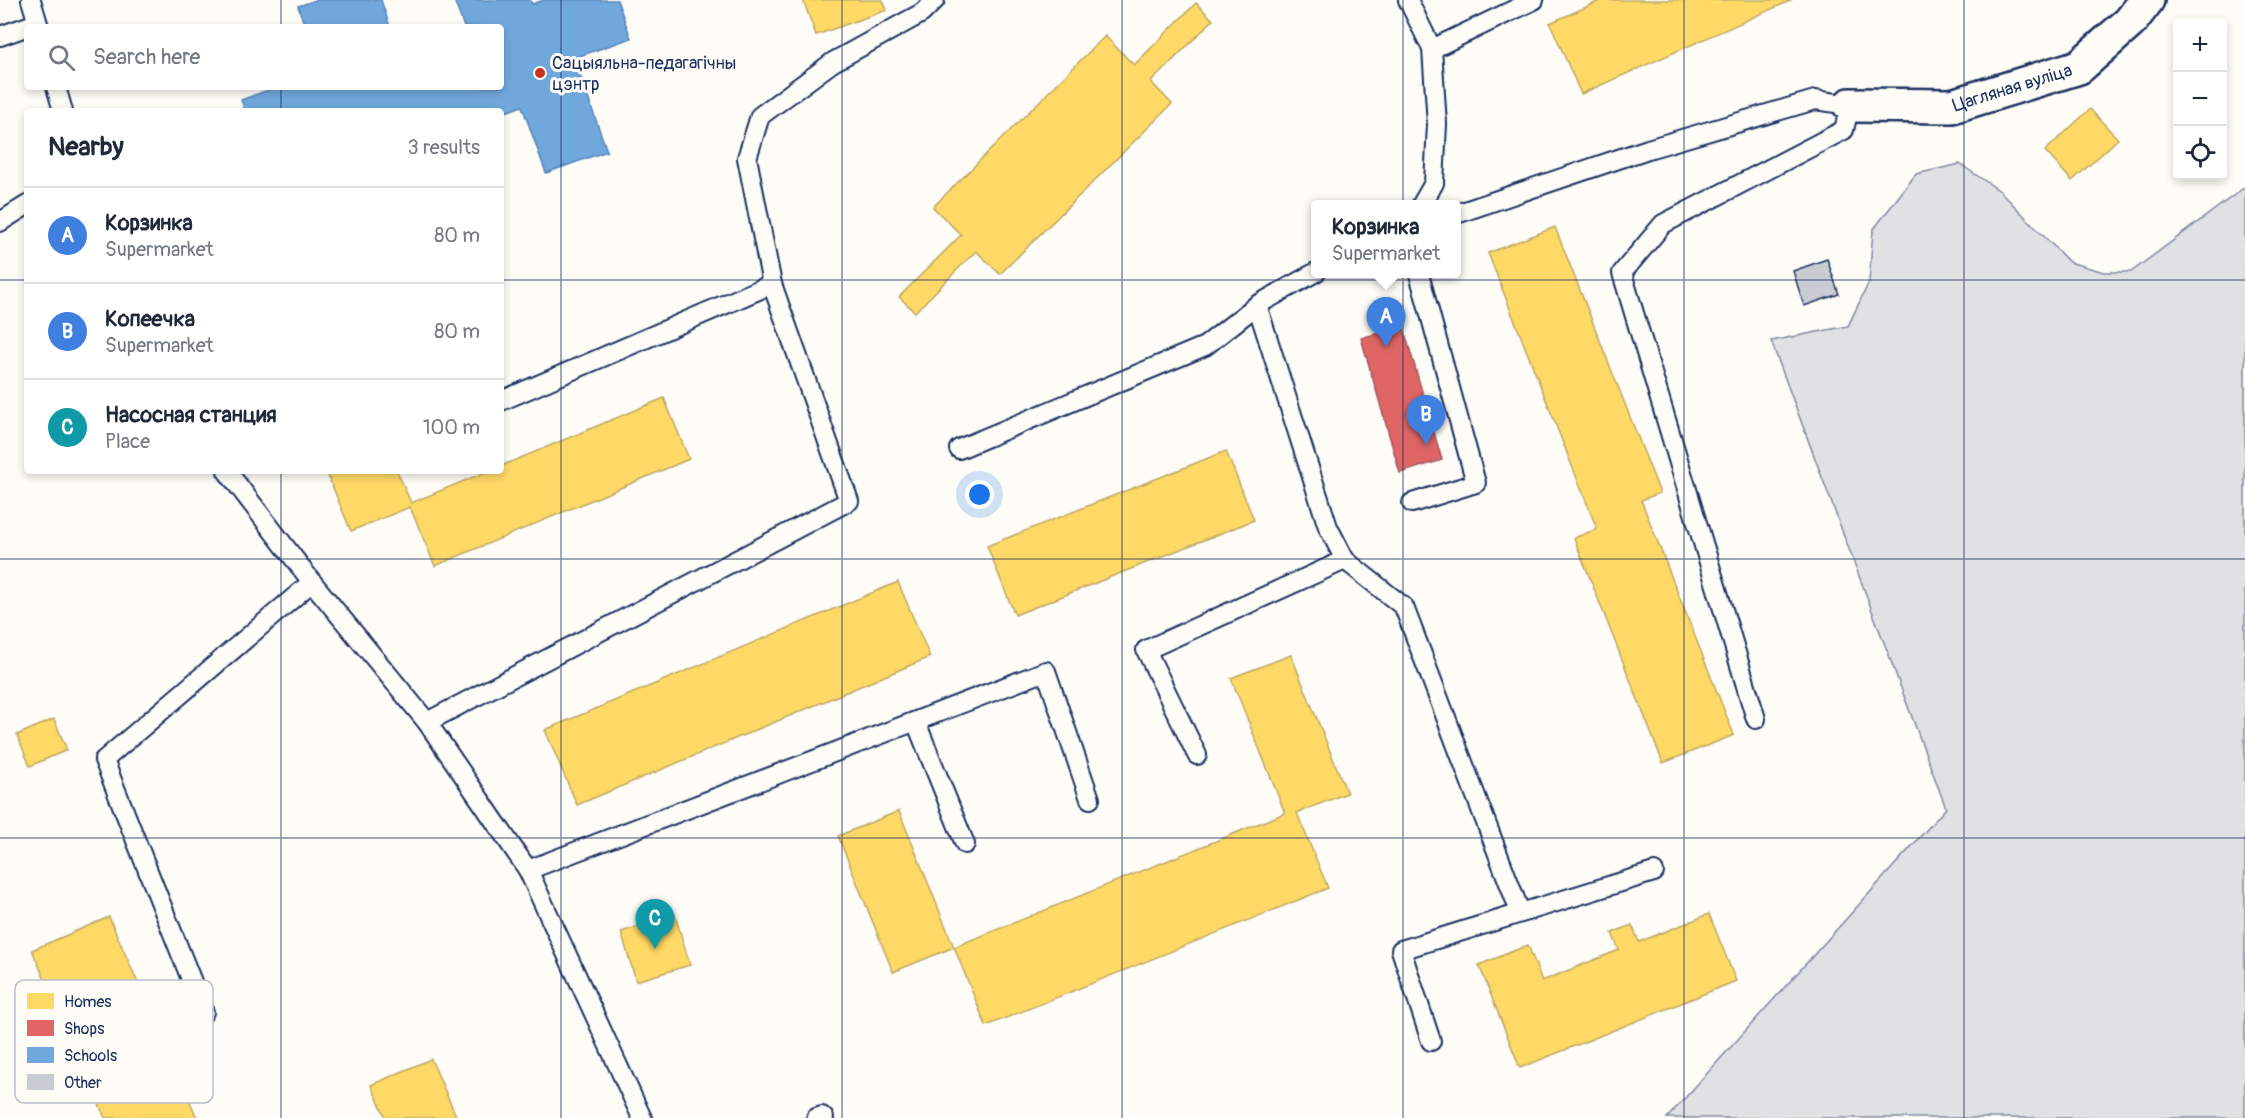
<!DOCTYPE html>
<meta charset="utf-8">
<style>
body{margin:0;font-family:Pangolin,sans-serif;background:#f2f2f3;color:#1f2937}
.controls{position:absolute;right:18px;top:18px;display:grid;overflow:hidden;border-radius:6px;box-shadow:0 3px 9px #0003}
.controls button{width:54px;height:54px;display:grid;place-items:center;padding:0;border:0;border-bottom:2px solid #e0e1e3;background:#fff;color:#1f2937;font:30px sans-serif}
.you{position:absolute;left:980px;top:495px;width:21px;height:21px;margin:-15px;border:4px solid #fff;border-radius:50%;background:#1a73e8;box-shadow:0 0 0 9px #1a73e833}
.badge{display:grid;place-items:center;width:39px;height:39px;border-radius:50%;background:#c8321e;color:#fff;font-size:20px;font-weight:700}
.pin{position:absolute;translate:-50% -50px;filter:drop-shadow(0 2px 3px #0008)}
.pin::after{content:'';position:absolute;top:32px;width:21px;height:18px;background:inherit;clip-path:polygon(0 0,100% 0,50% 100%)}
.popup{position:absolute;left:1311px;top:200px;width:150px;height:78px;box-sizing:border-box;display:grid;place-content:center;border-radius:6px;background:#fff;filter:drop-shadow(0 2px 4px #0005);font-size:20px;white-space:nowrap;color:#747a83}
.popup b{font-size:22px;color:#1f2937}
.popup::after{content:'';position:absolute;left:50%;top:100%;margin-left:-12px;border:12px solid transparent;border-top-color:#fff}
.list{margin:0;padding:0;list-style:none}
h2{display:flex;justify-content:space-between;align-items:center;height:78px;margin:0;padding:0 24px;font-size:26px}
h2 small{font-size:20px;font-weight:400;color:#747a83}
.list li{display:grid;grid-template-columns:39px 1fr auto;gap:18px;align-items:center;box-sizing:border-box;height:96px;padding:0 24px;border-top:2px solid #e0e1e3}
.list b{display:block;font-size:22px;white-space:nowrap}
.list p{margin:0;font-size:20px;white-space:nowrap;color:#747a83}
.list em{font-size:20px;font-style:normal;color:#747a83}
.icon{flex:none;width:33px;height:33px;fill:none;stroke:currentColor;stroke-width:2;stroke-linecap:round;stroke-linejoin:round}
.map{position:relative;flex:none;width:2245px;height:1118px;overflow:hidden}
.search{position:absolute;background:#fff;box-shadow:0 3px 9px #0003;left:24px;top:24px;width:480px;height:66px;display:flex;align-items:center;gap:15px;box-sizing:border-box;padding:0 21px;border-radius:6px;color:#747a83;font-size:22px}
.panel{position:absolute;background:#fff;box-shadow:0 3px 9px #0003;left:24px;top:108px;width:480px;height:366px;border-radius:6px}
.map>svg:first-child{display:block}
</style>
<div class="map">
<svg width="2245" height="1118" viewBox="0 0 2245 1118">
<rect width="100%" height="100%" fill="#fdfcf7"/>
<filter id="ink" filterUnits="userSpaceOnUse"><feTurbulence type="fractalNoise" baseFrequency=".0167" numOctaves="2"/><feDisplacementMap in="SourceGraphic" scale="12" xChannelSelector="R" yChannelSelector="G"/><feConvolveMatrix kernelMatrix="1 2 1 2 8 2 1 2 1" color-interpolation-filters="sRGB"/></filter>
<g filter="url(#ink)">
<polygon fill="#e0e1e3" stroke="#7e88a0" stroke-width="1.5" points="1960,164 2000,191 2069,262 2104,272 2131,272 2245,187 2245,1118 1667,1118 1946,808 1771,341 1848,326 1869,282 1873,230 1916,174"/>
<g fill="#ffd966" stroke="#bba664" stroke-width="1.5">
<polygon points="803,0 883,0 887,10 816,35"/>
<polygon points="1602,0 1792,0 1581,94 1550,23"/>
<polygon points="1196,3 1213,20 1151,82 1172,104 1000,274 976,251 915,312 899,297 961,235 933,207 1105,36 1134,65"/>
<polygon points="2090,109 2118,139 2072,181 2045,151"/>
<polygon points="1555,227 1660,493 1641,500 1734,735 1663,763 1574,538 1597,529 1488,253"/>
<polygon points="664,398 689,459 435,566 410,507 351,531 326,471 397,471 411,503 488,471 501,471 501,466"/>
<polygon points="1226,451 1254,520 1015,615 987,546"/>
<polygon points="898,582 930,657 577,805 545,730"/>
<polygon points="1291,655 1347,793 1297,813 1328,888 986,1026 954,947 1285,813 1231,678"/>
<polygon points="54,719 67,750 30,766 17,735"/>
<polygon points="899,811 954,947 893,972 838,836"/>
<polygon points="1709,914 1736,981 1520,1068 1479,965 1528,945 1542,981 1619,950 1612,933 1632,925 1639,942"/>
<polygon points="675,915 690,965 636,981 621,932"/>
<polygon points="109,917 197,1118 105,1118 32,950"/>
<polygon points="431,1059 457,1118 386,1118 371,1085"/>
</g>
<polygon fill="#e06666" stroke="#a55664" stroke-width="1.5" points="1403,326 1442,460 1400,473 1361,338"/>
<g fill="#6fa8dc" stroke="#5684b6" stroke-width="1.5">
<polygon points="316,0 381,0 390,27 305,27 298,6"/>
<polygon points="454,0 530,0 532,4 544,0 617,0 631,38 574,58 607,151 546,173 522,106 501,114 501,111 245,111 241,100 276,87 501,87 501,27 464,27"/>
</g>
<polygon fill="#c9ccd3" stroke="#1b2f5e" stroke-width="1.5" points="1827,259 1839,294 1804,306 1793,271"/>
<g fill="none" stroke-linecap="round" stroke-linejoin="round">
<g stroke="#1b2f5e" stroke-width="22">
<g id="lane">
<polyline points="31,0 39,27"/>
<polyline points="1408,0 1432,49 1437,124 1434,183 1422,204"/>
<polyline points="0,36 37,23"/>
<polyline points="1432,49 1534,0"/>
<polyline points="56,87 63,111"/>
<polyline points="1456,214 1648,149 1815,100 1850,105 1844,130 1663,224 1622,273 1756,719"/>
<polyline points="0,222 27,205"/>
<polyline points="1316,272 1257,305 1328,527 1345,560 1404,607 1520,912"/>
<polyline points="501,401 772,284"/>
<polyline points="959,449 1205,346 1257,305"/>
<polyline points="227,471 312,582 427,722 528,870 642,1118"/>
<polyline points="1412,503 1476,483 1419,274"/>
<polyline points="427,722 849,501 772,284 747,158 760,116 833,62 922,13 935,0"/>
<polyline points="916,722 965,844"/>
<polyline points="1197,755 1146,650 1345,560"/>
<polyline points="528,870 1046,671 1090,799"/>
<polyline points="204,1012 104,760 312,582"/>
<polyline points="1431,1041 1401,950 1654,872"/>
<polyline points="816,1118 822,1116 824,1118"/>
</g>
</g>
<g stroke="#1b2f5e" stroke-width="38">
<g id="street">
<path id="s1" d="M1850,105l102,1 127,-39 51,-45 17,-22"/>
</g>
</g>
<use href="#lane" stroke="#fdfcf7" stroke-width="18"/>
<use href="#street" stroke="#fdfcf7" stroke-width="33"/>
</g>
</g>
<path fill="none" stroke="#1b2f5e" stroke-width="1.5" stroke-opacity="0.55" d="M281,0v27M561,0v1118M842,0v1118M1122,0v1118M1403,0v1118M1684,0v1118M1964,0v1118M281,87v24M0,280h27M501,280h1744M281,471v647M0,559h2245M0,838h2245"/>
<circle fill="#c8321e" stroke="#fdfcf7" stroke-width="2" cx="540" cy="73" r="6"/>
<g text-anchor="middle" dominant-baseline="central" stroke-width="6" stroke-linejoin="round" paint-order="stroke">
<g font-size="18" fill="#1b2f5e" stroke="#fdfcf7" text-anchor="start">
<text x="552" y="63">Сацыяльна-педагагічны<tspan x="552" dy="21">цэнтр</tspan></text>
</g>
<g font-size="18" fill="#1b2f5e" stroke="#fdfcf7">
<text stroke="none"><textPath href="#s1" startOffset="165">Цагляная вуліца</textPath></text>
</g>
</g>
<rect x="15" y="980" width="198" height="123" rx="9" fill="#fdfcf7" stroke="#b9bec9" stroke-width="1.5"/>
<rect x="27" y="993" width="27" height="16" fill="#ffd966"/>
<rect x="27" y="1020" width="27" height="16" fill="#e06666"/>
<rect x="27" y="1047" width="27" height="16" fill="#6fa8dc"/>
<rect x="27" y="1074" width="27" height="16" fill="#c9ccd3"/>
<g font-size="16" fill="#1b2f5e">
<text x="64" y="1007">Homes</text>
<text x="64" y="1034">Shops</text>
<text x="64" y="1061">Schools</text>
<text x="64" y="1088">Other</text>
</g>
</svg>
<div class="controls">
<button>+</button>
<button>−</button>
<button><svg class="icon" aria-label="locate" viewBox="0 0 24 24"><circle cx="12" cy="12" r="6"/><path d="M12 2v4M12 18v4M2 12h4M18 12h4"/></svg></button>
</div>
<div class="you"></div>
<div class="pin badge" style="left:1386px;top:347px;background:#3f7fe0">A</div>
<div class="popup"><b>Корзинка</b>Supermarket</div>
<div class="pin badge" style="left:1426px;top:445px;background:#3f7fe0">B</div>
<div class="pin badge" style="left:655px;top:949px;background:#0f9aa8">C</div>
<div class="search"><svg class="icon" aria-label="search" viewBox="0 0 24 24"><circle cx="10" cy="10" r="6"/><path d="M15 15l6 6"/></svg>Search here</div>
<section class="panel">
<h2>Nearby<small>3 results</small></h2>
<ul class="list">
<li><span class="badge" style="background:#3f7fe0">A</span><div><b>Корзинка</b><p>Supermarket</p></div><em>80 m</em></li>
<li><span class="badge" style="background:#3f7fe0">B</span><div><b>Копеечка</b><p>Supermarket</p></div><em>80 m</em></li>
<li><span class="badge" style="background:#0f9aa8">C</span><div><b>Насосная станция</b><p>Place</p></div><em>100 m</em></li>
</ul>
</section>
</div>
